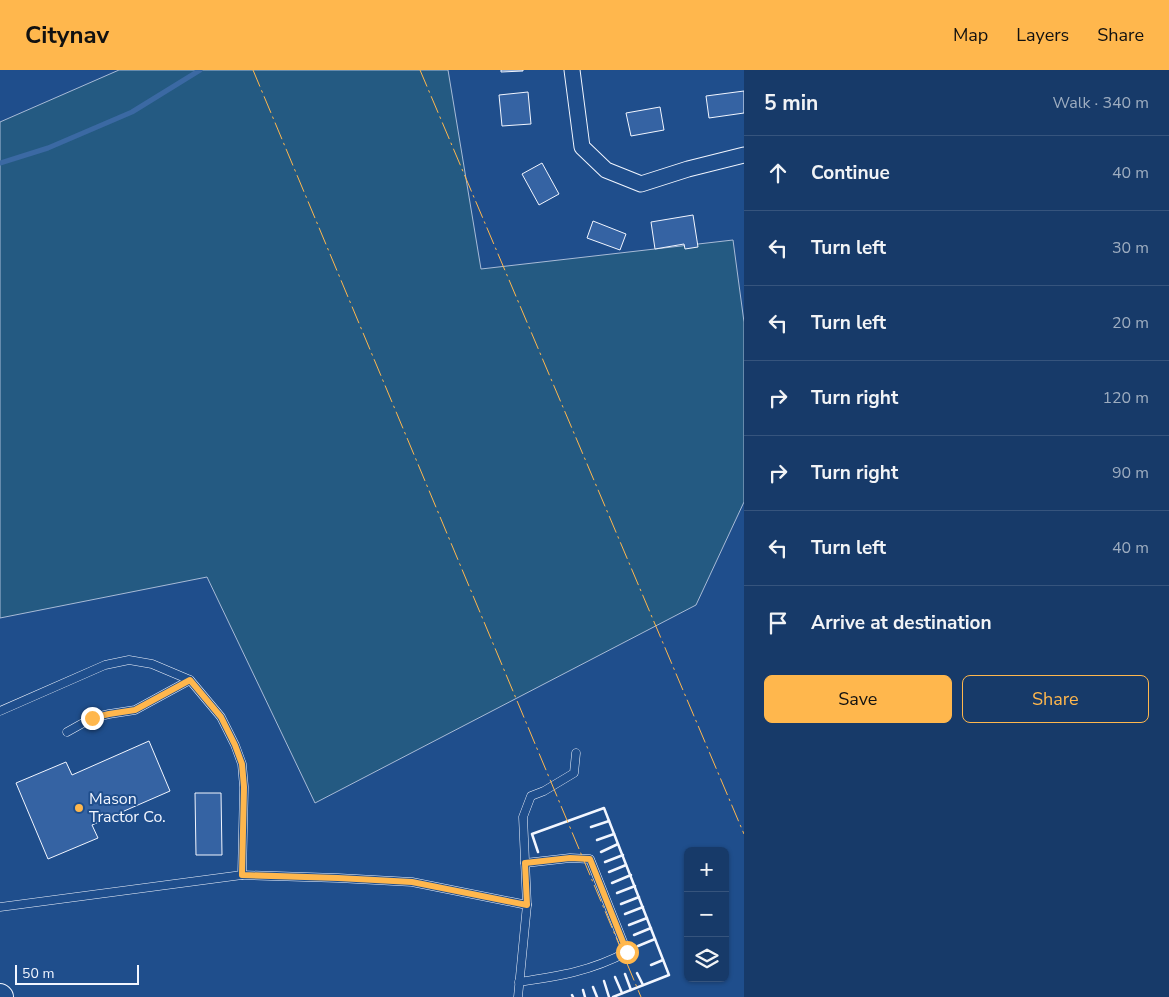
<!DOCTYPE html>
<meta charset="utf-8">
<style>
body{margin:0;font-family:"Nunito Sans",sans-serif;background:#244571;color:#f1f3f6}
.controls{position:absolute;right:15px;bottom:15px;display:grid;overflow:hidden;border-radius:8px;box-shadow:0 1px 4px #0004}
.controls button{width:45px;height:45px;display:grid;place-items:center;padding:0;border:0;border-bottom:1px solid #36547d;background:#173a69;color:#f1f3f6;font:25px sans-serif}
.scale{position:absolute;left:15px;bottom:12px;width:124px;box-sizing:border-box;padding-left:5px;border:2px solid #f2f6ff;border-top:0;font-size:14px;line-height:18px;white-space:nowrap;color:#f2f6ff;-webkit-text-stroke:4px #1f4e8c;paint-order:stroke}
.stop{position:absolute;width:15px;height:15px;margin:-11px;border:4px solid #ffb74d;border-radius:50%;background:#fff}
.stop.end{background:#ffb74d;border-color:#fff;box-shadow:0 1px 5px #0008}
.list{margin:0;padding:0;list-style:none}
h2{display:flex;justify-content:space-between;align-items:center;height:65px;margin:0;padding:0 20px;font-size:21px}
h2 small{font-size:16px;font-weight:400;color:#9eadc0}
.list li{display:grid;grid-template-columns:32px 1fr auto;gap:15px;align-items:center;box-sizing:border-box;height:75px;padding:0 20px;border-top:1px solid #36547d}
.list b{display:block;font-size:19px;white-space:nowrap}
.list em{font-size:16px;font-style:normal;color:#9eadc0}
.actions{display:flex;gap:10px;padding:15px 20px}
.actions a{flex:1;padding:11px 0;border:1px solid #ffb74d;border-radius:8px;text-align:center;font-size:18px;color:#ffb74d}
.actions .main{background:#ffb74d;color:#111}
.icon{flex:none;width:28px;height:28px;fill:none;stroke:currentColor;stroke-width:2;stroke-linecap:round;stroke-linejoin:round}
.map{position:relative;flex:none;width:744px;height:927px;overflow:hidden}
header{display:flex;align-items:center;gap:30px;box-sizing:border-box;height:70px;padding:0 25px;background:#ffb74d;color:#111}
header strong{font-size:24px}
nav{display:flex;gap:28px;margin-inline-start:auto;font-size:18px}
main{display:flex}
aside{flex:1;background:#173a69}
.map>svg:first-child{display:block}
</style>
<header>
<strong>Citynav</strong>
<nav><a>Map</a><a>Layers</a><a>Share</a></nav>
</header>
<main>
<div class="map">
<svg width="744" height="927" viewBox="0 0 744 927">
<rect width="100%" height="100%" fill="#1f4e8c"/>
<polygon fill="#245a82" stroke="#a8bbd7" points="119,0 448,0 481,199 733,170 744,252 744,432 696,535 315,733 207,507 0,548 0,52"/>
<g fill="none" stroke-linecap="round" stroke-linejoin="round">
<polyline stroke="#3b69a3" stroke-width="5" points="0,93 48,78 132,42 200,0"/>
</g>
<g fill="#3563a3" stroke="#f2f6ff">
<polygon points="501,0 523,0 523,1 501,2"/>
<polygon points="744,21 744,43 709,48 706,26"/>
<polygon points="528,22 531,54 502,56 499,25"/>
<polygon points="660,37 664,60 631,66 626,43"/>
<polygon points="542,93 559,124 539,135 522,104"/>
<polygon points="693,145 698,177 685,179 684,174 655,179 651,152"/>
<polygon points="593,151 626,164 620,180 587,168"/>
<polygon points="149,671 170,721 92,755 98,768 48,789 16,713 66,692 72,705"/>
<polygon points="195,723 221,723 222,785 196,785"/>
</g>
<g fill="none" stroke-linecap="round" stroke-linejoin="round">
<g stroke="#f2f6ff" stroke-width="9">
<g id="lane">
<polyline points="0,641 105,595 129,590 152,594 190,610 221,647 235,675 242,694 244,717 242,805 0,837"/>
<polyline points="67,662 92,648 109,644 135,640 190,610"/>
<polyline points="242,805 338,808 412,812 527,835 518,927"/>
<polyline points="527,835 523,747 531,726 544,721 574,703 576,683"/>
<path d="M519,912c41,-6 72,-11 108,-30l-37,-93 -20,-1 -45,5"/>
</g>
</g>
<g stroke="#f2f6ff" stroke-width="17">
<polyline id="street" points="572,0 582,77 606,100 641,114 688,99 744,85"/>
</g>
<g stroke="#f2f6ff" stroke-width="26">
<polyline id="primary" points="0,926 1,927"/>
</g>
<use href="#lane" stroke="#1f4e8c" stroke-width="8"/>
<use href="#street" stroke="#1f4e8c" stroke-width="15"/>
<use href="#primary" stroke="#1f4e8c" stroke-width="24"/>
<g stroke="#f2f6ff" stroke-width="2.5">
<polyline points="591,757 609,751"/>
<polyline points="597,770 614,764"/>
<polyline points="538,782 532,764 604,738 669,905 613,927"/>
<polyline points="601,782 618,774"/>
<polyline points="605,792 623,785"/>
<polyline points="609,802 626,795"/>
<polyline points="612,813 631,805"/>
<polyline points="617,823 635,816"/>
<polyline points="621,834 639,827"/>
<polyline points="625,844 643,837"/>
<polyline points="629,855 647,848"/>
<polyline points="634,865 651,858"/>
<polyline points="638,876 655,869"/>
<polyline points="651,895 663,890"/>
<polyline points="637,903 643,915"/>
<polyline points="625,904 631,920"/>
<polyline points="615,907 622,923"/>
<polyline points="604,911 609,927"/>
<polyline points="593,917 597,927"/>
<polyline points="583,920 585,927"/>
<polyline points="572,925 573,927"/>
</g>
<g stroke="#ffb74d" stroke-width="1" stroke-dasharray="18 4 2.5 4" stroke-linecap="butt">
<polyline points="253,0 641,927"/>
<polyline points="420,0 744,764"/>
</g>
</g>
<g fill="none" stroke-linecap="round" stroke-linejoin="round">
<polyline stroke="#ffb74d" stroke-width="6" points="92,648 109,644 135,640 190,610 221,647 235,675 242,694 244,717 242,805 338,808 412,812 527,835 525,793 570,788 590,789 627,882"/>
</g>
<circle fill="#ffb74d" stroke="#1f4e8c" stroke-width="2" cx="79" cy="738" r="5"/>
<g text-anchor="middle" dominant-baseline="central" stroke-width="4" stroke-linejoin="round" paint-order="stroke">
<g font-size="16" fill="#f2f6ff" stroke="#1f4e8c" text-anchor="start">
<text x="89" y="729">Mason<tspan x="89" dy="18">Tractor Co.</tspan></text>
</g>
</g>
</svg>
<div class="controls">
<button>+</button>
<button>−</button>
<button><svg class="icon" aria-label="layers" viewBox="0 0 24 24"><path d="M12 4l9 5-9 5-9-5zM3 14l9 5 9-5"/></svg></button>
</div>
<div class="scale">50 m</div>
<div class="stop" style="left:627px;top:882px"></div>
<div class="stop end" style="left:92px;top:648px"></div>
</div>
<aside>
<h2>5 min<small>Walk · 340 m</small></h2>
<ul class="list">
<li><svg class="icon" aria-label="ahead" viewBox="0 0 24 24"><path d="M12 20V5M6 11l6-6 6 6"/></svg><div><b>Continue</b></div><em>40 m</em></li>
<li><svg class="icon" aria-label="left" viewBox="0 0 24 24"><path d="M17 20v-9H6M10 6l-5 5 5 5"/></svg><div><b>Turn left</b></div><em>30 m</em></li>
<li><svg class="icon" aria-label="left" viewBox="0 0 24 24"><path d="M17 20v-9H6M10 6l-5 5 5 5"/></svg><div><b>Turn left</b></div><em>20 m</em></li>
<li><svg class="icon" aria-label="right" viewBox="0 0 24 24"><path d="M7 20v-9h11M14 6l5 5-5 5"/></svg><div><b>Turn right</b></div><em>120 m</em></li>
<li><svg class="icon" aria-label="right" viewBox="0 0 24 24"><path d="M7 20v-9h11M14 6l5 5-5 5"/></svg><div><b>Turn right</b></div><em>90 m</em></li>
<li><svg class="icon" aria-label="left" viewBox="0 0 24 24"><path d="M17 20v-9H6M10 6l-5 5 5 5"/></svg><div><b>Turn left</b></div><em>40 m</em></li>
<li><svg class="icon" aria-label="arrive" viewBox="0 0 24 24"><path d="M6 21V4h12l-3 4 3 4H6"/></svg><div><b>Arrive at destination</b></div></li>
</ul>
<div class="actions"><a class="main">Save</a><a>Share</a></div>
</aside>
</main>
